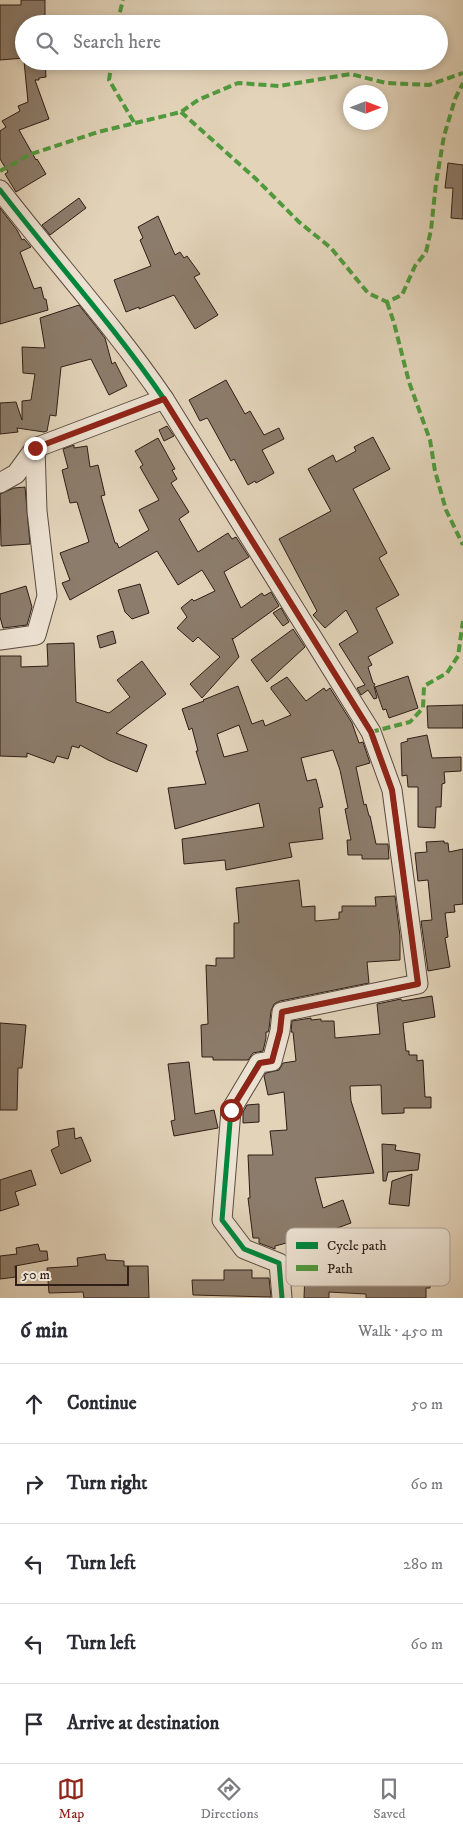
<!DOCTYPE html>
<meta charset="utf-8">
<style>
body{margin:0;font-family:"IM FELL DW Pica",serif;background:#f2f2f3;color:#2b2b33}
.compass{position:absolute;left:343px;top:85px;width:45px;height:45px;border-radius:50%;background:#fff;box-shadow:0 2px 8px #0003;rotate:90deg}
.scale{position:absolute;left:15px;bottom:12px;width:114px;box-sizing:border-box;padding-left:5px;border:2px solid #2e1e17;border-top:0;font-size:14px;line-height:18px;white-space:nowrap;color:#2e1e17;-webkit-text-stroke:4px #ece2d2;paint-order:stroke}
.stop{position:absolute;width:15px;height:15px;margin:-11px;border:4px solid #8f2418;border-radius:50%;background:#fff}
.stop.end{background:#8f2418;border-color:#fff;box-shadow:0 1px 5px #0008}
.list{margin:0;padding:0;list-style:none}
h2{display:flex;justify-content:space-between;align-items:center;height:65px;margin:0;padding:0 20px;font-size:21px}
h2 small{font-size:16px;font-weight:400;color:#7c7c81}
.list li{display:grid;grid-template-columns:32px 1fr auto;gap:15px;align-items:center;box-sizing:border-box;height:80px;padding:0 20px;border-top:1px solid #e1e1e2}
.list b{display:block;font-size:19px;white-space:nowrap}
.list em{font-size:16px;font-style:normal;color:#7c7c81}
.icon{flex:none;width:28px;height:28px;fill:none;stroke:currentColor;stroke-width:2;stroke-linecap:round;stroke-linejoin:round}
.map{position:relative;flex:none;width:463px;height:1298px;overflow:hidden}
.search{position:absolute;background:#fff;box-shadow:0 2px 8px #0003;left:15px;right:15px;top:15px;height:55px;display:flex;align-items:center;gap:12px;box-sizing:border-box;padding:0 18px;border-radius:28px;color:#7c7c81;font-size:19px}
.sheet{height:465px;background:#fff}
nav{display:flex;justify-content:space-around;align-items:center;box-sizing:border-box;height:70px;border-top:1px solid #e1e1e2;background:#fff;font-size:14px;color:#7c7c81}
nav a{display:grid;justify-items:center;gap:2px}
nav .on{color:#8f2418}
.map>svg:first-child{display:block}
</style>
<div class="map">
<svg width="463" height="1298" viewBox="0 0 463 1298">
<rect width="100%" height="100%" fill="#e2d3b9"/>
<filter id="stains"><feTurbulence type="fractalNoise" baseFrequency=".004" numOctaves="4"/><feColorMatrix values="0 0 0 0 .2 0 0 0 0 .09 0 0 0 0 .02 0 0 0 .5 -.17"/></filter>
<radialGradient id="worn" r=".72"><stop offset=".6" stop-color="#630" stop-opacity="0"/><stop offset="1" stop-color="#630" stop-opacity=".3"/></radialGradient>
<g fill="#8c7c6b" stroke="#2e1e17" fill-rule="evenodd">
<polygon points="21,0 45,0 45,24 24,24 24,58 0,60 0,5 21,5"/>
<polygon points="24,61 45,61 46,77 39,78 39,80 35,80 49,119 19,130 36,160 37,159 46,174 16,192 5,174 8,172 0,159 0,131 6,127 2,121 20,111 18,106 28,102"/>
<polygon points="448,163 463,165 463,219 451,218 453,188 445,188"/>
<polygon points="79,198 86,208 50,235 42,225"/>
<polygon points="0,208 17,230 22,240 24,239 31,247 20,252 34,289 41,287 44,299 46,299 48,310 0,324"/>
<polygon points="158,216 175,255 180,252 184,258 187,256 200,274 194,277 218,315 195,329 174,295 139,309 139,307 126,312 114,280 151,266 140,240 143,238 138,227"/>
<polygon points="79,305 105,338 112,364 115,362 127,386 109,395 91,359 61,367 56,416 50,415 47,431 44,432 17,428 18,432 0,434 0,403 16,402 22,420 22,401 31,400 35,374 23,373 22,347 45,348 40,318"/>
<polygon points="226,380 245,414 250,411 264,435 279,428 284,439 262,450 274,473 256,483 255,481 248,485 234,459 231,461 208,419 207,418 200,421 189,400"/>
<polygon points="167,426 174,436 164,441 159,430"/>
<polygon points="373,437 390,469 353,489 387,553 379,558 399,595 376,608 393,643 368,657 372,665 368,667 373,683 375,684 374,686 377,698 374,699 368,690 361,695 357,688 365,685 339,644 358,632 346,610 325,628 313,615 317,611 279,539 331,511 308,469 333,455 336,462 356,451 354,447"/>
<polygon points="158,438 175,469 172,470 177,479 171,483 189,512 179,519 198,552 228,533 232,539 236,537 249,557 224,572 241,608 262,593 264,596 271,592 279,606 233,639 232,638 239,657 202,698 190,684 220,657 198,637 193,642 177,628 187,617 181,608 192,599 194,601 215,591 202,570 178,585 157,551 70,600 62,583 70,580 60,553 89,542 77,502 70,503 62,470 68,468 63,449 74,445 74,448 87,446 90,467 98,465 105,495 101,496 115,543 117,543 119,548 149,530 139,510 159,500 140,467 143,465 135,451"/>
<polygon points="25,487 30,544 1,546 0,494 14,488"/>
<polygon points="140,584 149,613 132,619 125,612 118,590"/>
<polygon points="26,586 32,607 27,625 3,628 0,617 0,594"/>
<polygon points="281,608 289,622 283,626 273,613"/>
<polygon points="293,629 305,647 267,682 251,660"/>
<polygon points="113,631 116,643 100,648 97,636"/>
<polygon points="74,643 76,702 109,713 130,697 117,680 142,661 166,694 116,733 147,745 137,772 108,760 80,745 79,748 72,746 68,759 57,756 54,763 27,753 27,757 0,756 0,656 21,656 21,667 48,666 47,644"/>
<polygon points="408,676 418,708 389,718 386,709 383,710 375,687"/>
<path d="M287,677l19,24 18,-13 2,3 4,-3 22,35 7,20 4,-1 7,21 -14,4 8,38 2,-1 3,12h1l6,28h12l1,15h-27v-4h-14l-1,-15h4l-6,-31 3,-1 -8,-38 -7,-20 -32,8 6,23 9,-2 7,28 -4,1 4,31 -34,4 3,14 -66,13 -1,-10 -41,4 -2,-25 82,-12 -5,-24 -84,26 -7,-41 38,-4 -10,-33h2l-6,-23 -3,2 -7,-21 22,-8 -1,-1 35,-14 14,38 11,-4 2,6 26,-11 -20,-26v-2zM239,725l9,26 -24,6 -7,-23z"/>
<polygon points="463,705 463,728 428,728 427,706"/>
<polygon points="427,735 432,758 461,757 461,771 444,772 445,783 442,784 441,807 436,807 435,828 418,827 418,787 408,787 407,775 402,776 401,743 408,741 407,739"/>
<polygon points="444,841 444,843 448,843 449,852 463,849 463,904 454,905 455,912 445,913 448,937 445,938 450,967 428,971 421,921 432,920 428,880 418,881 415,853 427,852 426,842"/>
<polygon points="299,880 302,907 315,906 315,921 339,919 339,912 342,912 342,906 376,906 375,897 395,896 400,936 400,960 367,962 369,983 280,1001 274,1004 271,1011 269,1029 268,1032 266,1032 266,1038 263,1051 253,1053 248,1060 213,1060 213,1057 202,1057 201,1025 208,1024 206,965 216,966 216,958 234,958 234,923 239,923 236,888"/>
<polygon points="432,996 435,1017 403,1023 406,1051 409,1051 409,1055 417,1055 417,1061 423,1060 425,1097 431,1097 431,1108 404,1108 404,1113 382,1114 381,1085 350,1086 351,1101 374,1173 315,1178 323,1208 343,1200 351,1223 321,1234 329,1258 329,1262 367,1264 367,1255 391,1255 391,1247 424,1248 425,1275 430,1275 430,1288 426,1288 426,1298 366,1298 366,1294 329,1292 329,1298 304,1298 306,1246 297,1249 294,1241 275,1246 275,1249 259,1243 259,1238 253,1238 248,1198 250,1198 248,1155 273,1155 270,1131 287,1130 284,1092 268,1095 264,1076 266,1073 279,1070 283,1063 296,1061 293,1032 291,1032 292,1021 311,1018 311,1020 321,1019 321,1021 334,1021 335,1038 380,1034 377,1004 401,999 402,1001"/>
<polygon points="0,1023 26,1025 22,1068 18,1068 17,1110 0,1110"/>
<polygon points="189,1062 195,1114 214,1110 218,1128 174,1136 171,1121 175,1120 168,1064"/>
<polygon points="259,1104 259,1122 243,1123 243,1112 247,1105"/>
<polygon points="74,1128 75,1139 81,1137 91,1161 61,1174 51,1150 59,1146 57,1131"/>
<polygon points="382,1144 396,1145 395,1150 420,1154 418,1170 388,1172 386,1181 383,1181"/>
<polygon points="31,1170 36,1185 15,1192 19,1205 0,1211 0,1180"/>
<polygon points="412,1174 409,1206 389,1204 392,1181"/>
<polygon points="38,1244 40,1251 47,1251 48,1260 15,1266 16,1277 0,1279 0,1256 17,1254 16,1248"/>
<polygon points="105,1254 106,1260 124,1261 124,1266 148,1266 149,1298 84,1298 83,1292 49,1293 47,1268 78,1266 77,1258"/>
<polygon points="224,1270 252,1270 252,1278 269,1278 271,1297 193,1295 192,1280 224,1280"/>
</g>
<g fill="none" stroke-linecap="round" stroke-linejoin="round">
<g stroke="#5b4b40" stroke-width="21">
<g id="minor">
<path d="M0,190c54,70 114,136 164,209l207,333 21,58 26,194 -136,28 -2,19 -8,30 -13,2 -28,47 -9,110 22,29 35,14 3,35"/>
<polyline points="0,483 16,474 35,448 164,399"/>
<polyline points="0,640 36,635 47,596 37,511 35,448"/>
</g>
</g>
<use href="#minor" stroke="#ece2d2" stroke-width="19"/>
<g stroke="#509a3d" stroke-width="4" stroke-dasharray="8 4" stroke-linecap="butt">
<polyline points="117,24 123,0"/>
<polyline points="112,61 109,80 135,124"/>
<polyline points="181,112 255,178 299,222 331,248 368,293 387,302 402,295 415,266 426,252 431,230 436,183 444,136 455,99 463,83"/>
<polyline points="0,171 31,154 98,132 181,112 198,100 238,83 279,86 351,74 386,83 429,85 463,73"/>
<polyline points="387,302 394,323 409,382 430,440 435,471 446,510 463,545"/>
<polyline points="371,732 410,722 423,708 424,686 447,673 458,656 463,621"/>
</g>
<g stroke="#ece2d2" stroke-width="8">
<path id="cycleway" d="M0,190c54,70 114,136 164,209l207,333 21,58 26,194 -136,28 -2,19 -8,30 -13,2 -28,47 -9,110 22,29 35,14 3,35"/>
</g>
<use href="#cycleway" stroke="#00873e" stroke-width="5"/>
</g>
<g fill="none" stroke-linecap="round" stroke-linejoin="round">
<polyline stroke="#8f2418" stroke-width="6" points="35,448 164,399 371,732 392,790 418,984 282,1012 280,1031 272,1061 260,1063 231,1110"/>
</g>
<rect x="286" y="1228" width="164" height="58" rx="8" fill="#ece2d2" stroke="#b3a79a" stroke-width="1"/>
<rect x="296" y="1242" width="22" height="7" fill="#00873e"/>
<rect x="296" y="1265" width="22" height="6" fill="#509a3d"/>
<g font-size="14" fill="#2e1e17">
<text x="327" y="1250">Cycle path</text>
<text x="327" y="1273">Path</text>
</g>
<rect width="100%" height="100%" filter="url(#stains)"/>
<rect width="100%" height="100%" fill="url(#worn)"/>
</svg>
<svg class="compass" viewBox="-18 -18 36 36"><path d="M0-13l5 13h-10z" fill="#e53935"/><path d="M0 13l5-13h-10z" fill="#7c7c81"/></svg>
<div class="scale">50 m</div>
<div class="stop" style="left:231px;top:1110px"></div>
<div class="stop end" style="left:35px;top:448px"></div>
<div class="search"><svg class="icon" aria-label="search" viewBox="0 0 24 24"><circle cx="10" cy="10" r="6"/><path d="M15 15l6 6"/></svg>Search here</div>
</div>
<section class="sheet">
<h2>6 min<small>Walk · 450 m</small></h2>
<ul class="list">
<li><svg class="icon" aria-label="ahead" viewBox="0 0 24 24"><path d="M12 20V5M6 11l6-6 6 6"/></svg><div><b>Continue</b></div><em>50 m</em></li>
<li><svg class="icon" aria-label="right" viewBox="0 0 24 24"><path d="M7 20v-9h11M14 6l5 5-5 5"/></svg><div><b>Turn right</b></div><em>60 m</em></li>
<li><svg class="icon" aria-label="left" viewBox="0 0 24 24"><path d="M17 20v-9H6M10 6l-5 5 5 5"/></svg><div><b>Turn left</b></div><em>280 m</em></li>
<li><svg class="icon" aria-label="left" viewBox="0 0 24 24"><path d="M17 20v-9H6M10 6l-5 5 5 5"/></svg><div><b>Turn left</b></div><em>60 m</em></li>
<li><svg class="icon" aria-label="arrive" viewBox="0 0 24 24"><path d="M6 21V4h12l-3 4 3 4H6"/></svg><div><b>Arrive at destination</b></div></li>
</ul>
</section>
<nav>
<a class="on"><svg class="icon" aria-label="map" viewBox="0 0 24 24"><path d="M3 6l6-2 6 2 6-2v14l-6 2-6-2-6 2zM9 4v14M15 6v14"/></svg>Map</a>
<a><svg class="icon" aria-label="directions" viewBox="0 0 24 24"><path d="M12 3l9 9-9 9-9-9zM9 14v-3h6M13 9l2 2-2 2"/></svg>Directions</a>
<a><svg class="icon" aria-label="saved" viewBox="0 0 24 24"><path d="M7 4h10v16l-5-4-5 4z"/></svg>Saved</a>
</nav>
